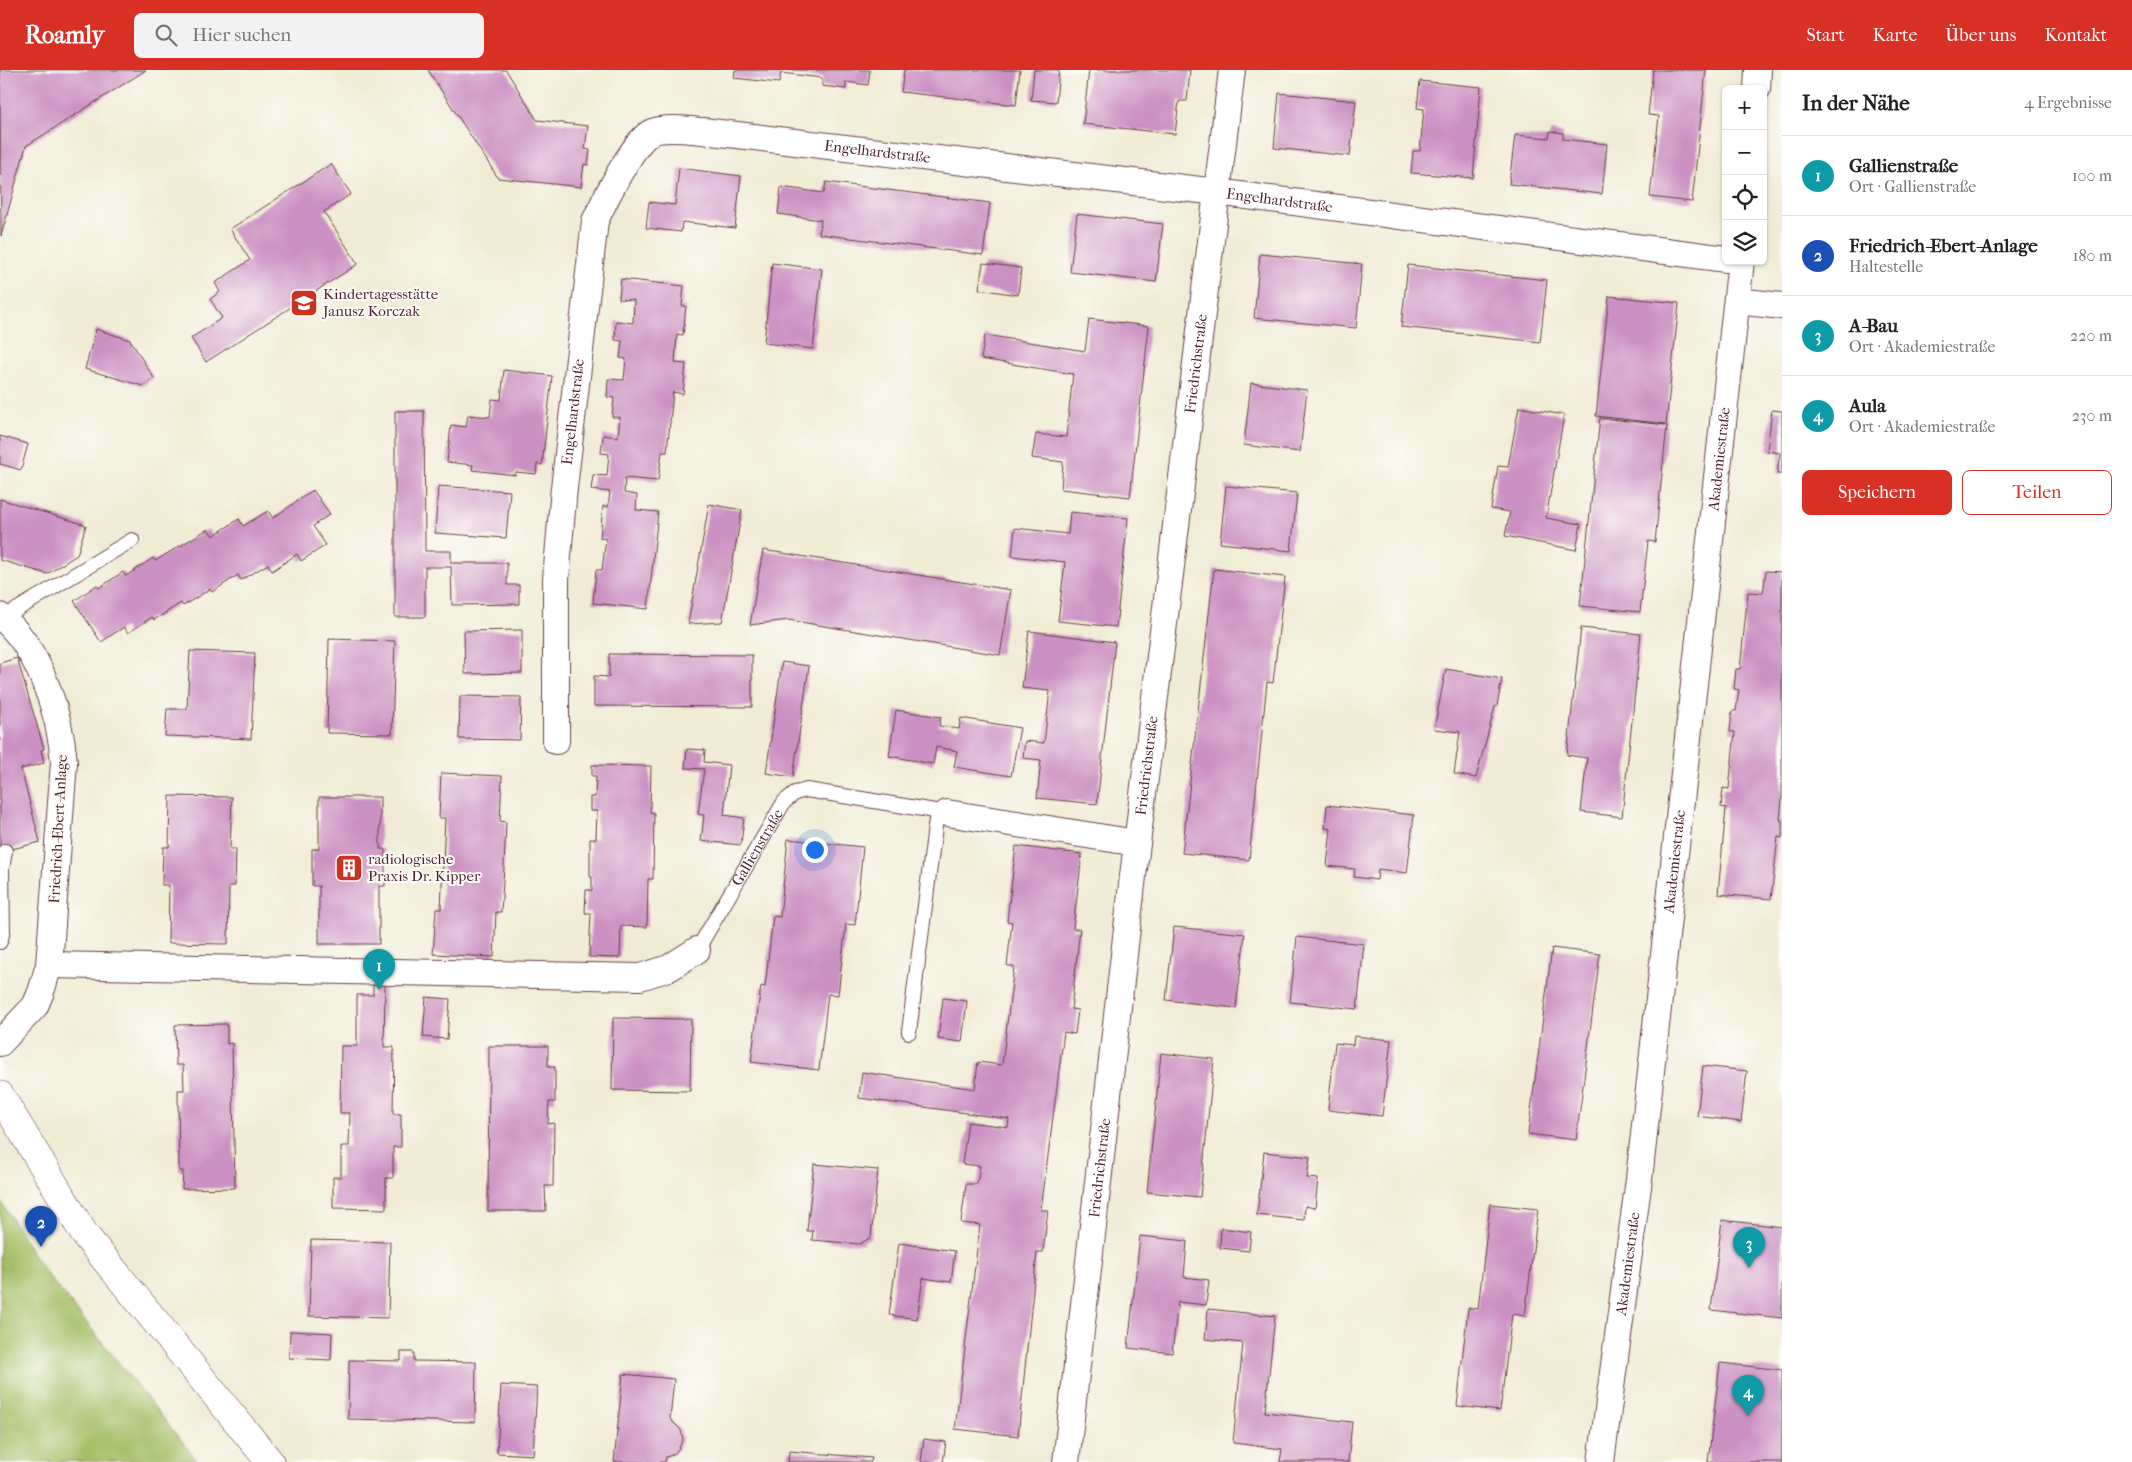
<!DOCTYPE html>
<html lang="de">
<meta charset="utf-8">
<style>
body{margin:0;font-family:"IM FELL French Canon",serif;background:#f2f2f2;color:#222}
.controls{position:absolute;right:15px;top:15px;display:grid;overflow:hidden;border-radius:8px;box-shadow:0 1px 4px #0004}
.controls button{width:45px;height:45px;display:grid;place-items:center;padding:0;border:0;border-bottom:1px solid #e0e0e0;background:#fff;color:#222;font:25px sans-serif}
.you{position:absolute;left:814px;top:779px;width:18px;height:18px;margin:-12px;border:4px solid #fff;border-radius:50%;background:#1a73e8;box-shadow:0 0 0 8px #1a73e833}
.badge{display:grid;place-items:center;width:32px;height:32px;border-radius:50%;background:#d93025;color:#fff;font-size:16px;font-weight:700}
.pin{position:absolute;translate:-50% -41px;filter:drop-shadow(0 1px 2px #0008)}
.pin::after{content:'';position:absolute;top:26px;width:18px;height:15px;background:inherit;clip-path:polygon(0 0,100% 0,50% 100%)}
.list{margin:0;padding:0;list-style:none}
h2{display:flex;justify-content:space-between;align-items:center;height:65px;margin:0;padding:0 20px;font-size:21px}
h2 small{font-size:16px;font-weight:400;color:#767676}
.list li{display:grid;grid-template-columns:32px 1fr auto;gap:15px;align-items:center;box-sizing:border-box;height:80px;padding:0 20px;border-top:1px solid #e0e0e0}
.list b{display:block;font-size:19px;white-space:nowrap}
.list p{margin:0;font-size:16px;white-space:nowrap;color:#767676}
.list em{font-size:16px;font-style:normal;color:#767676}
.actions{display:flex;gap:10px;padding:15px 20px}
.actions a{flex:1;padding:11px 0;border:1px solid #d93025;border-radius:8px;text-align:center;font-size:18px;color:#d93025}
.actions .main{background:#d93025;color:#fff}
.icon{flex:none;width:28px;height:28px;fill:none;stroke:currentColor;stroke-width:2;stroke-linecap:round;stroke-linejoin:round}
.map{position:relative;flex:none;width:1782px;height:1392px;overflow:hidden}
header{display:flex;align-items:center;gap:30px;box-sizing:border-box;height:70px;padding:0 25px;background:#d93025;color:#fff}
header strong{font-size:24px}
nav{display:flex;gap:28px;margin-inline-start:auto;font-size:18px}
.search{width:350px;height:45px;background:#f2f2f2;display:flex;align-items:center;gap:12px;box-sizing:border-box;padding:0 18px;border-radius:8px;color:#767676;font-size:19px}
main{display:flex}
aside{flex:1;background:#fff}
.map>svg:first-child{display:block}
</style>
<header>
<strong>Roamly</strong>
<div class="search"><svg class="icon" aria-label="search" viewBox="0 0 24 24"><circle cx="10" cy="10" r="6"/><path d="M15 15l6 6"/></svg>Hier suchen</div>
<nav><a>Start</a><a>Karte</a><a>Über uns</a><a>Kontakt</a></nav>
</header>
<main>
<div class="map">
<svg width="1782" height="1392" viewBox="0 0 1782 1392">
<rect width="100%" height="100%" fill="#fdfcf7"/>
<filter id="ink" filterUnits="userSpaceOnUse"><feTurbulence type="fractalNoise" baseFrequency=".02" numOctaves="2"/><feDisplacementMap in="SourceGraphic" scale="10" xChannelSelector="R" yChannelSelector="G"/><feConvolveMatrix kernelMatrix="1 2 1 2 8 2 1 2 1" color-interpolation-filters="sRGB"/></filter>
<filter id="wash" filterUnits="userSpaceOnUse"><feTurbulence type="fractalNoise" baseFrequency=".0096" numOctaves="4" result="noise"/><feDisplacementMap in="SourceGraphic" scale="20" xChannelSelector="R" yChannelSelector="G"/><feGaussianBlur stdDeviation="1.12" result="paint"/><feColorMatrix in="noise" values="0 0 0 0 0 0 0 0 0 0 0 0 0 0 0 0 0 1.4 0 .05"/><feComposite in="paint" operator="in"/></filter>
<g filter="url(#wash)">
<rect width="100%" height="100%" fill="#f0ecd5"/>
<polygon fill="#a3be64" stroke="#766e48" points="0,1130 40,1195 197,1390 0,1392"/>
<g id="blocks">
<g fill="#cc91c3">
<polygon points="2,0 146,0 26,76 1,166 0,1"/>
<polygon points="428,0 506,0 537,50 588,56 585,79 590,80 588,95 584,94 581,117 498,108"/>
<polygon points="735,0 870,0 868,15 846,12 846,19 822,16 822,8 781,3 779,13 734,8"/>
<polygon points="904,0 1020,0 1016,35 901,22"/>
<polygon points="1034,0 1059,0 1056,32 1031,30"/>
<polygon points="1089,0 1190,0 1187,31 1179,31 1175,64 1083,54"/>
<polygon points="1653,0 1706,0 1692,132 1650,127 1659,46 1648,45"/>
<polygon points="1420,11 1481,17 1473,108 1411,103 1413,81 1420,81 1424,39 1417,38"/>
<polygon points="1279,23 1356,31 1350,86 1274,78"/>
<polygon points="1550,61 1563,63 1563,69 1607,74 1602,124 1509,114 1515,65 1549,68"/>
<polygon points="331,94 351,124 324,142 358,194 206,292 191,268 222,248 210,229 220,222 215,213 250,190 230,159"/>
<polygon points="679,98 741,106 735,158 682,152 681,162 646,158 649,132 675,135"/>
<polygon points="826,112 990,133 983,185 819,164 821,150 778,144 781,117 824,123"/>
<polygon points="1077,144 1163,154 1156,212 1070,202"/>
<polygon points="1260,184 1362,194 1356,258 1254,248"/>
<polygon points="772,193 822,199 813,279 764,273"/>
<polygon points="983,193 1021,198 1018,225 979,219"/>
<polygon points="1408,195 1547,210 1540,272 1401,257"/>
<polygon points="621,209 684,216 682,236 686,236 683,265 677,264 675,293 686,294 683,324 673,322 667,382 662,382 658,411 625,408 624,423 637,425 636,440 658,442 648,539 593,533 596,500 602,500 606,469 600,468 603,436 608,437 610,422 591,420 593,405 607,406 609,384 601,383 603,365 618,367 620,347 612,347 614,328 607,327 608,309 624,310 626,289 620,288 622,271 615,270 616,251 633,253 634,230 619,229"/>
<polygon points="1609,226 1679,233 1666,354 1596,346"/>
<polygon points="1089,249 1149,256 1130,427 1061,419 1063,392 1032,388 1036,364 1066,367 1073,304 981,289 985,265 1085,281"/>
<polygon points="96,259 130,270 154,308 143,316 85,299"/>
<polygon points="504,300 552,306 542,395 537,394 536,404 516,402 515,405 472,400 473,395 447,392 451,355 466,357 468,345 490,347 492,329 501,330"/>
<polygon points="1251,313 1307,320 1300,382 1244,375"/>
<polygon points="1519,337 1564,345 1546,448 1581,454 1576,480 1505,466 1510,442 1491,439 1498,396 1508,397"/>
<polygon points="1772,340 1782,341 1782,404 1777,404 1780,383 1767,381"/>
<polygon points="395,341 424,341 425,481 451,481 451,493 507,493 507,515 519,515 519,534 452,535 451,497 425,497 425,547 395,547"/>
<polygon points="1600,348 1667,355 1655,472 1648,471 1640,542 1580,536"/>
<polygon points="0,366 28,374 21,400 0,394"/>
<polygon points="438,416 510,421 506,468 435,463"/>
<polygon points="1226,416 1297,423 1291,481 1220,473"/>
<polygon points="313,420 330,444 313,456 326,475 301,491 297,484 272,501 268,494 241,510 238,505 212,522 210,519 183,536 181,533 154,550 152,547 128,563 124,557 101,572 74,531 97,515 99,518 123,502 126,506 153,488 155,491 208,459 213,466 239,449 243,456 268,441 273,448"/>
<polygon points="0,429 86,455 77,485 47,504 0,490"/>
<polygon points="709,434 742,440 722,552 688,554"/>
<polygon points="1070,442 1128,448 1116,557 1058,551 1065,492 1012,486 1015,458 1068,464"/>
<polygon points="763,480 1011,520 1000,585 788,550 750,555"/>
<polygon points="1214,499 1285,507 1273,613 1267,612 1249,790 1182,783"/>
<polygon points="1766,501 1782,502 1782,730 1780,750 1782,750 1782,768 1778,767 1771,829 1718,824 1726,738 1721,737 1723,718 1729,719 1735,662 1730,662 1732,641 1736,641 1739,620 1734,619 1736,599 1740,599 1748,522 1763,523"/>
<polygon points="1581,558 1641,564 1622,747 1581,742 1587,688 1567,685"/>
<polygon points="522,560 522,603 465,604 464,561"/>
<polygon points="1029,561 1115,572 1097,734 1037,728 1041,690 1023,688 1025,671 1044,673 1050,621 1022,618"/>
<polygon points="329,569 395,571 392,664 327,663"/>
<polygon points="190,581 255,583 251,669 165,666 167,639 187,639"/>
<polygon points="609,584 752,585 752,637 594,636 594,606 609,607"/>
<polygon points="17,588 44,679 41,680 44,693 21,699 40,772 0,782 0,593"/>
<polygon points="782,592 809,596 793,707 766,703"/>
<polygon points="1446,599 1502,609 1497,636 1495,637 1476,708 1454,704 1460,662 1434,659"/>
<polygon points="460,626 521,627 520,670 459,669"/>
<polygon points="896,640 941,647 939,656 959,659 961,648 1020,658 1011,706 954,697 957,681 936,677 933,694 889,686"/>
<polygon points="687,679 705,680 704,692 729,695 724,745 744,748 741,775 701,771 704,745 698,744 704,699 685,698"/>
<polygon points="592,695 651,696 650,742 654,743 653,809 648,809 647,857 621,856 620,888 589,887 591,843 585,843 586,820 592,820 592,807 590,807 590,769 596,769 597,741 590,741 590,727 595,727 596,706 592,706"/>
<polygon points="441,703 502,706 500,751 506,752 504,797 501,842 496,842 494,887 433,884 436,839 441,839 444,771 445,748 439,748"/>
<polygon points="170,726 232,727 230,779 236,779 235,816 229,816 228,874 168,873 169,815 162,815 163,777 169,777"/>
<polygon points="319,727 380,727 380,779 385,779 385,816 379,816 379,874 319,874 319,816 312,816 312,779 319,779"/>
<polygon points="1327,735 1414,745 1407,803 1378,799 1377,810 1354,807 1355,799 1327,796 1331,759 1325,758"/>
<polygon points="788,769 863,777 855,855 846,854 838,925 828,924 819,1000 751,992 761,916 765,917 773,846 780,847"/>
<polygon points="1016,776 1082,784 1073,859 1080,859 1071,939 1078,940 1075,964 1064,962 1041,1140 1048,1140 1043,1182 1037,1182 1018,1366 955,1359 980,1155 961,1153 966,1114 977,1114 980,1096 962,1094 968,1052 1008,1057 1009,1049 859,1028 862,1002 975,1019 978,992 1002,995 1014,896 1007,896 1012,852 1007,851"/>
<polygon points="1174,857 1245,864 1236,938 1166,930"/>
<polygon points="1297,867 1364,874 1357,939 1290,932"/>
<polygon points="1552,878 1600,884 1576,1070 1528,1064"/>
<polygon points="373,915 385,915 384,977 394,977 393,1044 401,1044 401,1077 393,1077 393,1108 386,1108 386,1139 333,1138 333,1107 341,1107 341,1076 349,1076 350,1043 340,1043 341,976 357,976 357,925 373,925"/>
<polygon points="426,927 450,929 447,969 423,967"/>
<polygon points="943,928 967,931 962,972 938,969"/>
<polygon points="613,948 691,949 690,1021 612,1020"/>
<polygon points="227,954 227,974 232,973 235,1118 182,1119 183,1101 179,1101 178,1020 184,1020 183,995 176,995 175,955"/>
<polygon points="1354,966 1391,970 1382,1046 1328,1040 1335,973 1353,975"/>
<polygon points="489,976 548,976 548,997 555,997 555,1032 549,1032 548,1054 554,1053 553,1116 545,1116 546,1141 488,1141"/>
<polygon points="1161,983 1214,989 1200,1127 1147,1122"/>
<polygon points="1703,996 1747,1001 1741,1052 1697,1046"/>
<polygon points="1264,1082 1310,1087 1307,1108 1318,1109 1315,1138 1305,1136 1304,1150 1257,1145"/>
<polygon points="814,1094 878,1100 871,1167 860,1174 812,1170 813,1161 807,1161"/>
<polygon points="1490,1134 1538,1139 1525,1246 1512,1244 1500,1341 1457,1336 1468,1238 1478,1239"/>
<polygon points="1722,1150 1782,1157 1782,1248 1711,1240"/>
<polygon points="1221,1158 1251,1162 1249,1181 1220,1178"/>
<polygon points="1140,1166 1187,1171 1184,1207 1209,1210 1206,1235 1178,1232 1172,1283 1128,1278"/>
<polygon points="311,1170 390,1172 388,1248 309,1246"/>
<polygon points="899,1173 955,1181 951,1212 923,1208 917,1249 889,1245"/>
<polygon points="1208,1239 1275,1246 1265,1342 1352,1352 1348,1392 1280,1392 1282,1379 1233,1373 1243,1273 1205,1269"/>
<polygon points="290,1261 332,1263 331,1290 289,1288"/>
<polygon points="401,1282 414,1282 414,1291 476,1292 475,1352 348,1349 349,1290 401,1291"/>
<polygon points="1720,1293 1782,1300 1782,1392 1708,1392"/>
<polygon points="623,1304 674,1309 670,1349 681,1360 683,1369 679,1378 674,1384 666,1387 665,1392 614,1392"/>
<polygon points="501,1315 537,1317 533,1385 497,1383"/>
<polygon points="924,1369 946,1372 943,1392 921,1392"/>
<polygon points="789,1381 872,1388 871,1392 788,1392"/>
</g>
</g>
</g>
<g filter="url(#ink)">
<use href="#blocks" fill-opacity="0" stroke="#633e44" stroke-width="1"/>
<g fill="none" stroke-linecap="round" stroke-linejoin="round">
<g stroke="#633e44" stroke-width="16">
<g id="service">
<polyline points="3,548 132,470"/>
<polyline points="0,872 3,861 2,799 5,781"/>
<path id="s1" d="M697,880l87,-148 11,-9 12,-3 140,23"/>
<polyline points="909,962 937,741"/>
</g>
</g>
<g stroke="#633e44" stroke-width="28">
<g id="minor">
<polyline points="1757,19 1758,0"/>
<polyline points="1737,231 1782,236"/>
<path d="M0,546c39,31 60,98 64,146l-15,203 -8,27 -6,14 -35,37"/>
<path id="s2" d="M556,671v-162l8,-91 31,-267c9,-20 37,-77 55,-88 12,-7 39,-3 53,-2l514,61 509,67"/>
<polyline points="947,743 1137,773"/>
<polyline points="49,895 640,907 669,898 697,880"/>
<path id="s3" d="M1066,1392l67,-586 99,-806"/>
<path id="s4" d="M1601,1392l38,-283 102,-918"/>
</g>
</g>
<g stroke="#633e44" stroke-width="29">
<polyline id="secondary" points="0,1025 85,1165 270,1392"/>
</g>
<use href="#service" stroke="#fff" stroke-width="14"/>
<use href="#minor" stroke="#fff" stroke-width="26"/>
<use href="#secondary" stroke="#fff" stroke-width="28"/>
</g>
</g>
<defs>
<g id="school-square" transform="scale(1.4375)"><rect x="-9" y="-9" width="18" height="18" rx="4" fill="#c8321e" stroke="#fdfcf7"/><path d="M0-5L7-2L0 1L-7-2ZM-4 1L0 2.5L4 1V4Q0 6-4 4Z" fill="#fff"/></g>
<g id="building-square" transform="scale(1.4375)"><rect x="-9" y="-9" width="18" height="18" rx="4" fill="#c8321e" stroke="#fdfcf7"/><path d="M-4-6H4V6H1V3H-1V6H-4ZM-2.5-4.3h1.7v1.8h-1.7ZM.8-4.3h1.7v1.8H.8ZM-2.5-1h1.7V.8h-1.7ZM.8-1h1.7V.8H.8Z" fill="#fff"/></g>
</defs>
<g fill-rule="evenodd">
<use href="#school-square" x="304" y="233"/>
<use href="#building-square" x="349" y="798"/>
</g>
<g text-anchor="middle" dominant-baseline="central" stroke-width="4" stroke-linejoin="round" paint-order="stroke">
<g font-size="15" fill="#4a1f2b" stroke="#fdfcf7">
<text stroke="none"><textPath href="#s2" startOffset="856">Engelhardstraße</textPath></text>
<text stroke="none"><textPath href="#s2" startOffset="1261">Engelhardstraße</textPath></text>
<text stroke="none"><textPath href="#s3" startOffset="1106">Friedrichstraße</textPath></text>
<text stroke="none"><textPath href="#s2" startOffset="330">Engelhardstraße</textPath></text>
<text stroke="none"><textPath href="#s4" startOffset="1010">Akademiestraße</textPath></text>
<text stroke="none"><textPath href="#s3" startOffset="701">Friedrichstraße</textPath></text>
<text transform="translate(58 759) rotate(-87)">Friedrich-Ebert-Anlage</text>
<text stroke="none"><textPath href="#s1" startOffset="119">Gallienstraße</textPath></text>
<text stroke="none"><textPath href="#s4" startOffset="605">Akademiestraße</textPath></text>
<text stroke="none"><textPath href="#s3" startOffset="296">Friedrichstraße</textPath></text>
<text stroke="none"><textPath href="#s4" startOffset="200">Akademiestraße</textPath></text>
</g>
<g font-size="15" fill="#4a1f2b" stroke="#fdfcf7" text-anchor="start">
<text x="323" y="224">Kindertagesstätte<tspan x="323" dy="17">Janusz Korczak</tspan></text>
<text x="368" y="789">radiologische<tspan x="368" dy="17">Praxis Dr. Kipper</tspan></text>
</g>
</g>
</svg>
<div class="controls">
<button>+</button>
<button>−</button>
<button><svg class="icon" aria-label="locate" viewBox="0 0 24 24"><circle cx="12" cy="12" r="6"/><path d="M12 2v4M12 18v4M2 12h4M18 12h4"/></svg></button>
<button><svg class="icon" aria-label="layers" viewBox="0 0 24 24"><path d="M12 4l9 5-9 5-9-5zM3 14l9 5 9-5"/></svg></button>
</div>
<div class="you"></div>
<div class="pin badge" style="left:379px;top:920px;background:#0f9aa8">1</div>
<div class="pin badge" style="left:41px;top:1177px;background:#1a4fb4">2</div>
<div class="pin badge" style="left:1749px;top:1198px;background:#0f9aa8">3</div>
<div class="pin badge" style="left:1748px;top:1346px;background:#0f9aa8">4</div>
</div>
<aside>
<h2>In der Nähe<small>4 Ergebnisse</small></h2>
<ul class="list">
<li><span class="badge" style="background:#0f9aa8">1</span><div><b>Gallienstraße</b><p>Ort · Gallienstraße</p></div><em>100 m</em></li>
<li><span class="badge" style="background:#1a4fb4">2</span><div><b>Friedrich-Ebert-Anlage</b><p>Haltestelle</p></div><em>180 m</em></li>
<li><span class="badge" style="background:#0f9aa8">3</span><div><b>A-Bau</b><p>Ort · Akademiestraße</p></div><em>220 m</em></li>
<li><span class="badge" style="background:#0f9aa8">4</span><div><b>Aula</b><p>Ort · Akademiestraße</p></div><em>230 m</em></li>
</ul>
<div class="actions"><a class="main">Speichern</a><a>Teilen</a></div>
</aside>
</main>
